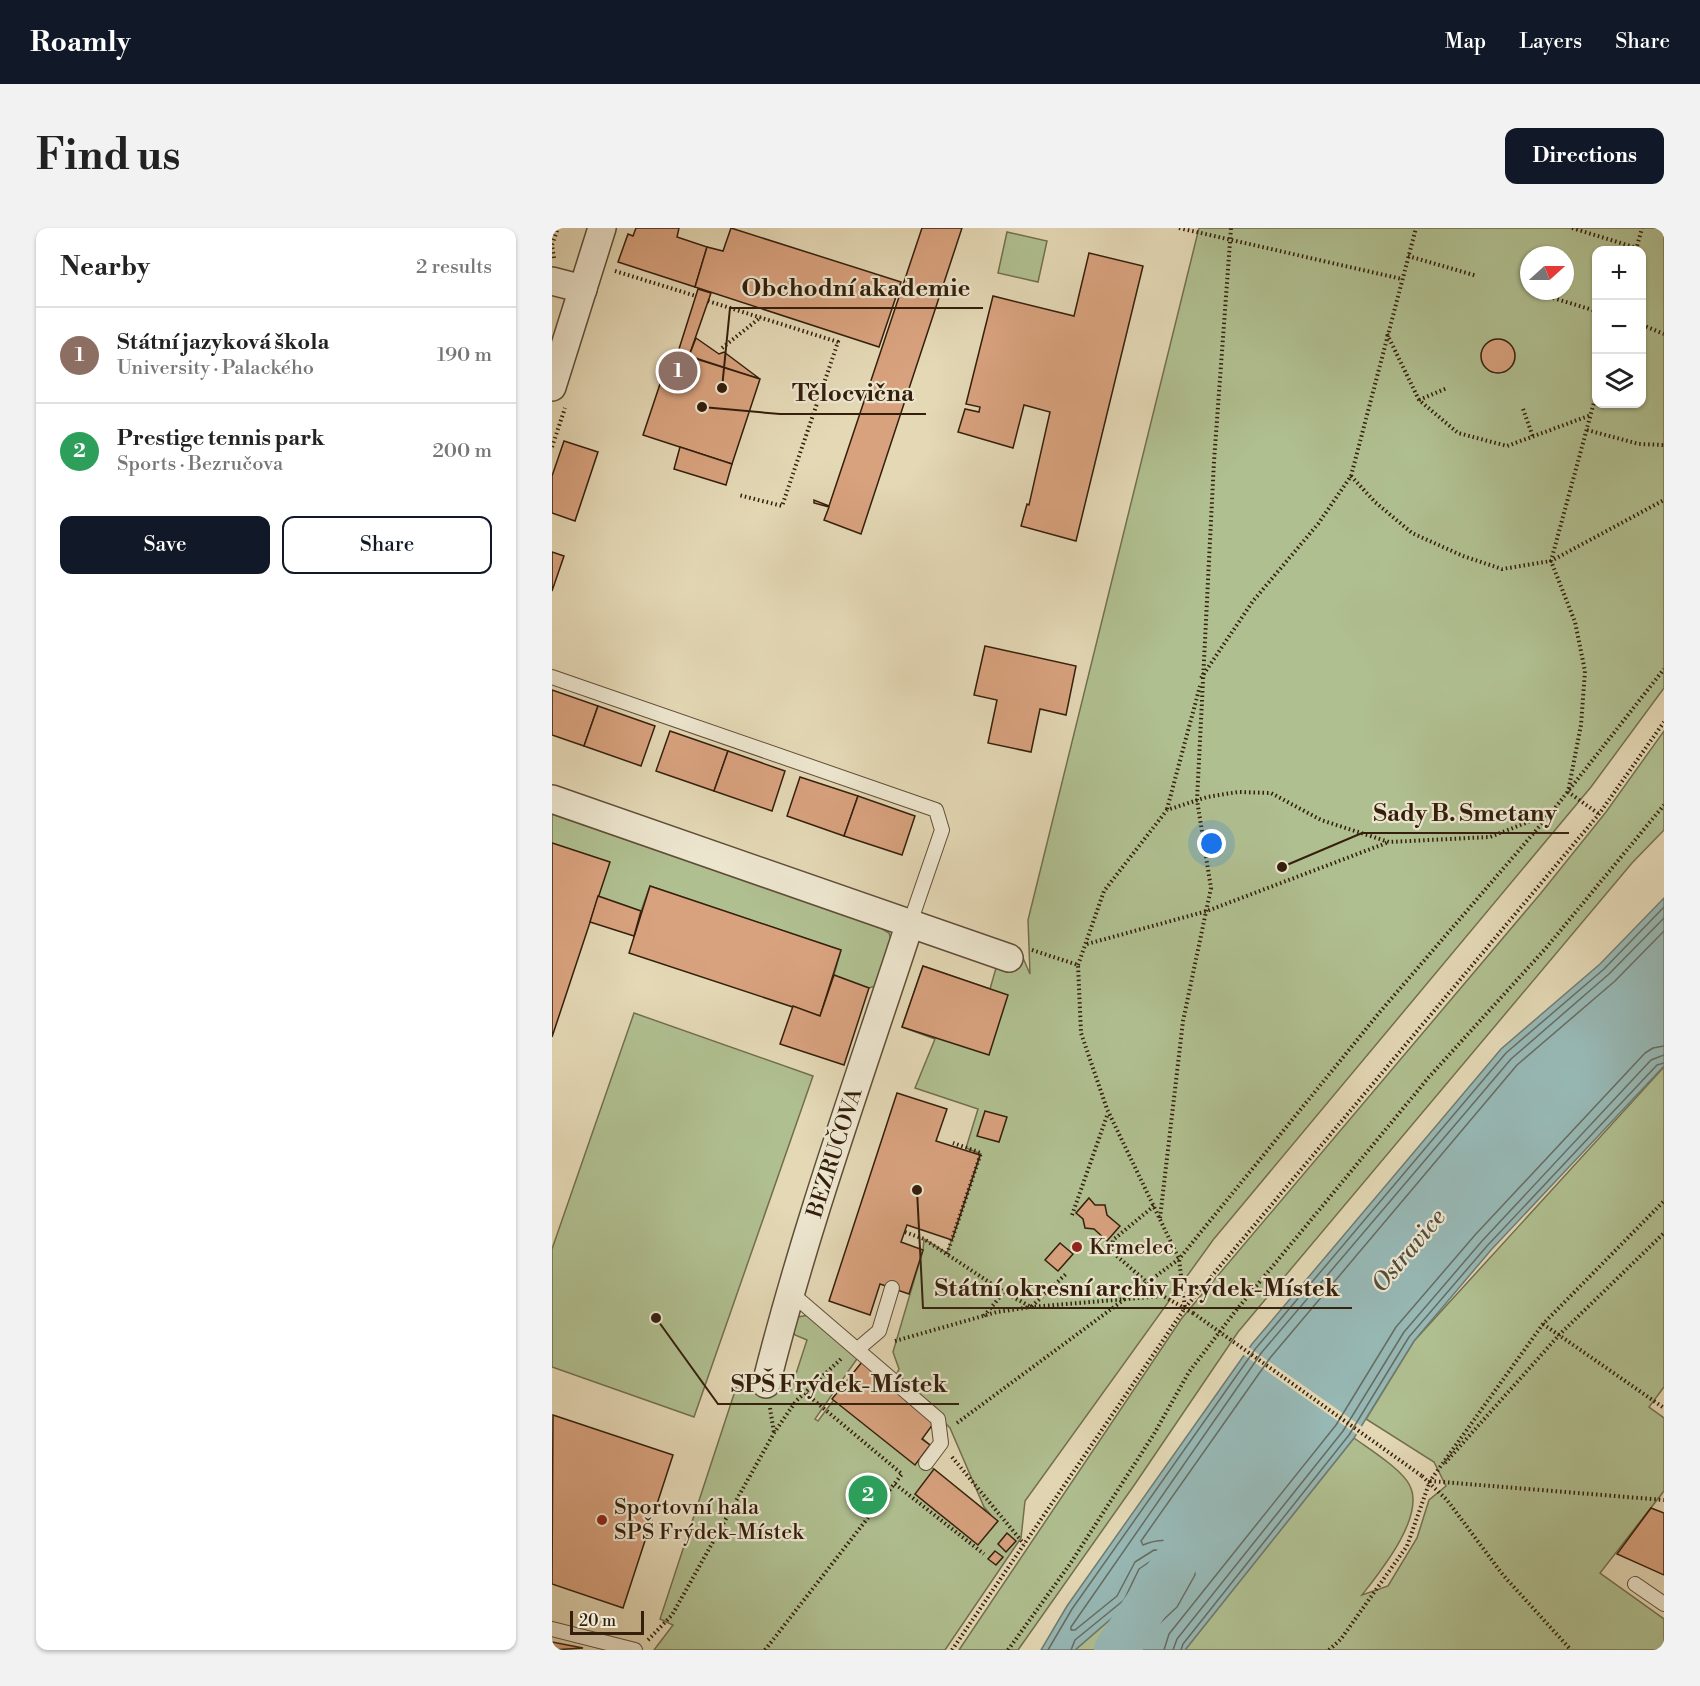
<!DOCTYPE html>
<meta charset="utf-8">
<style>
body{margin:0;font-family:"Libre Bodoni",serif;background:#f2f2f2;color:#222}
.controls{position:absolute;right:18px;top:18px;display:grid;overflow:hidden;border-radius:12px;box-shadow:0 2px 4px #0004}
.controls button{width:54px;height:54px;display:grid;place-items:center;padding:0;border:0;border-bottom:2px solid #e0e0e0;background:#fff;color:#222;font:30px sans-serif}
.compass{position:absolute;left:968px;top:18px;width:54px;height:54px;border-radius:50%;background:#fff;box-shadow:0 2px 4px #0004;rotate:69deg}
.scale{position:absolute;left:18px;bottom:15px;width:74px;box-sizing:border-box;padding-left:6px;border:3px solid #341f0d;border-top:0;font-size:16px;line-height:21px;white-space:nowrap;color:#341f0d;-webkit-text-stroke:4px #ede6cf;paint-order:stroke}
.you{position:absolute;left:660px;top:616px;width:21px;height:21px;margin:-15px;border:4px solid #fff;border-radius:50%;background:#1a73e8;box-shadow:0 0 0 9px #1a73e833}
.badge{display:grid;place-items:center;width:39px;height:39px;border-radius:50%;background:#111827;color:#fff;font-size:20px;font-weight:700}
.pin{position:absolute;translate:-50% -50%;border:3px solid #fff;box-shadow:0 2px 6px #0006}
.list{margin:0;padding:0;list-style:none}
h2{display:flex;justify-content:space-between;align-items:center;height:78px;margin:0;padding:0 24px;font-size:26px}
h2 small{font-size:20px;font-weight:400;color:#767676}
.list li{display:grid;grid-template-columns:39px 1fr auto;gap:18px;align-items:center;box-sizing:border-box;height:96px;padding:0 24px;border-top:2px solid #e0e0e0}
.list b{display:block;font-size:22px;white-space:nowrap}
.list p{margin:0;font-size:20px;white-space:nowrap;color:#767676}
.list em{font-size:20px;font-style:normal;color:#767676}
.actions{display:flex;gap:12px;padding:18px 24px}
.actions a{flex:1;padding:14px 0;border:2px solid #111827;border-radius:12px;text-align:center;font-size:21px;color:#111827}
.actions .main{background:#111827;color:#fff}
.icon{flex:none;width:33px;height:33px;fill:none;stroke:currentColor;stroke-width:2;stroke-linecap:round;stroke-linejoin:round}
.map{position:relative;flex:none;width:1112px;height:1422px;overflow:hidden;border-radius:12px}
header{display:flex;align-items:center;gap:36px;box-sizing:border-box;height:84px;padding:0 30px;background:#111827;color:#fff}
header strong{font-size:28px}
nav{display:flex;gap:33px;margin-inline-start:auto;font-size:21px}
.intro{display:flex;align-items:center;justify-content:space-between;box-sizing:border-box;height:144px;padding:0 36px}
h1{margin:0;font-size:42px}
.button{padding:15px 27px;border-radius:12px;background:#111827;color:#fff;font-size:21px;font-weight:700}
main{display:flex;gap:36px;padding:0 36px}
aside{flex:1;background:#fff;border-radius:12px;box-shadow:0 2px 4px #0004}
.map>svg:first-child{display:block}
</style>
<header>
<strong>Roamly</strong>
<nav><a>Map</a><a>Layers</a><a>Share</a></nav>
</header>
<div class="intro"><h1>Find us</h1><a class="button">Directions</a></div>
<main>
<aside>
<h2>Nearby<small>2 results</small></h2>
<ul class="list">
<li><span class="badge" style="background:#8d6e63">1</span><div><b>Státní jazyková škola</b><p>University · Palackého</p></div><em>190 m</em></li>
<li><span class="badge" style="background:#2e9e5b">2</span><div><b>Prestige tennis park</b><p>Sports · Bezručova</p></div><em>200 m</em></li>
</ul>
<div class="actions"><a class="main">Save</a><a>Share</a></div>
</aside>
<div class="map">
<svg width="1112" height="1422" viewBox="0 0 1112 1422">
<rect width="100%" height="100%" fill="#e4d8b5"/>
<filter id="stains"><feTurbulence type="fractalNoise" baseFrequency=".00333" numOctaves="4"/><feColorMatrix values="0 0 0 0 .2 0 0 0 0 .09 0 0 0 0 .02 0 0 0 .5 -.17"/></filter>
<radialGradient id="worn" r=".72"><stop offset=".6" stop-color="#630" stop-opacity="0"/><stop offset="1" stop-color="#630" stop-opacity=".3"/></radialGradient>
<g fill="#b0bf90" stroke="#726f4e" stroke-width="1.5" fill-rule="evenodd">
<path d="M647,0h465v460l-73,99 -378,453 -188,261 -4,37 -76,112h-291l19,-25 -13,-6 79,-240 51,13 17,-52 -12,-5 -2,-4 5,-14 11,-2 50,41 -44,63 3,2 44,-59 74,58 -14,18 8,7 -10,13 71,57 -7,-8 -34,-79 -54,-53 3,-6 -6,-17 30,-102 1,-11 23,14 34,-99 -15,-6 12,-39 -63,-21 20,-49 -33,-12 21,-61 67,23 6,-21 17,3 7,-20 10,23 -2,-54zM1044,22h46v154h-46zM977,27h36v36h-36z"/>
<polygon points="455,4 495,13 486,54 446,45"/>
<polygon points="1112,503 1112,602 1080,635 686,1104 583,1256 466,1422 407,1422 630,1090 989,665 1054,584"/>
<polygon points="0,586 327,699 337,705 340,714 330,756 317,760 282,747 289,722 98,658 89,683 46,668 57,634 0,615"/>
<polygon points="82,785 261,848 142,1189 0,1139 0,1021"/>
<path d="M1112,839v320l-15,20 15,11v73l-64,82 64,46v31h-479l169,-212c15,11 49,32 56,48 15,31 -30,86 -48,109l26,-9 29,-48 12,-38 17,-14 -12,-24 -68,-43 48,-78z"/>
<polygon points="618,1335 621,1344 608,1365 546,1422 523,1422 576,1376 591,1345 605,1336"/>
</g>
<polygon fill="#97b8b5" stroke="#6f7b72" stroke-width="1.5" points="1112,670 1112,838 939,1022 862,1113 802,1210 633,1422 546,1422 608,1365 621,1344 617,1335 605,1336 591,1345 576,1376 523,1422 489,1422 515,1378 700,1116 949,821 1048,736"/>
<polygon fill="#e4d8b5" points="695,1118 812,1200 807,1208 689,1125"/>
<g fill="none" stroke-linecap="round" stroke-linejoin="round">
<g stroke="#666c61" stroke-width="1.5">
<polyline points="496,1422 520,1381 704,1120 954,825 1052,741 1112,679"/>
<polyline points="519,1422 523,1412 572,1372 587,1341 603,1330 621,1330 627,1346 612,1369 554,1422"/>
<path d="M566,1422c19,-18 92,-70 58,-99l-22,-1 -19,12 -18,34 -42,34h-4v-3l191,-275 249,-293 98,-85 55,-56"/>
<path d="M579,1422l46,-43 18,-32c0,-31 -26,-41 -52,-30l-2,-4 129,-183 247,-293 98,-84 49,-50"/>
<polyline points="612,1422 617,1406 784,1197 844,1099 923,1007 1093,825 1101,820 1112,818"/>
<polyline points="621,1422 625,1411 791,1203 852,1104 930,1013 1099,832 1112,827"/>
<polyline points="629,1422 631,1416 797,1207 857,1109 935,1018 1105,837 1112,835"/>
</g>
<polyline stroke="#97b8b5" stroke-width="44" points="564,1422 652,1292"/>
</g>
<g fill="#d8a27e" stroke="#341f0d" stroke-width="1.5">
<polygon points="84,0 127,0 125,9 155,19 143,59 66,34 76,6 81,8"/>
<polygon points="179,0 349,54 327,119 143,59 155,19 171,23"/>
<polygon points="370,0 410,0 309,306 272,292 277,279 262,275 262,272 277,278"/>
<polygon points="537,25 591,38 524,313 469,298 475,276 477,277 498,184 472,177 461,220 406,204 413,181 427,184 428,179 414,176 441,68 522,88"/>
<polygon points="146,61 159,65 137,128 126,124"/>
<polygon points="144,110 167,126 172,124 208,151 137,128"/>
<circle cx="946" cy="128" r="17"/>
<polygon points="119,123 208,151 180,236 91,207"/>
<polygon points="12,213 46,224 23,293 0,285 0,248"/>
<polygon points="128,219 180,236 174,257 122,241"/>
<polygon points="0,324 12,328 0,363"/>
<polygon points="433,418 524,438 514,487 488,481 479,524 436,515 445,472 422,467"/>
<polygon points="0,462 46,478 32,518 0,507"/>
<polygon points="46,478 103,498 89,538 32,518"/>
<polygon points="118,503 176,523 162,563 104,543"/>
<polygon points="176,523 233,543 220,583 162,563"/>
<polygon points="248,549 306,568 292,608 235,588"/>
<polygon points="306,568 363,588 350,627 292,608"/>
<polygon points="0,615 58,634 0,809"/>
<polygon points="98,658 289,722 268,788 77,725"/>
<polygon points="46,668 89,683 82,708 38,694"/>
<polygon points="371,738 456,767 437,827 350,799"/>
<polygon points="282,747 317,760 292,837 228,816 241,778 268,788"/>
<polygon points="345,865 395,881 384,913 428,927 400,1012 355,997 349,1014 371,1022 357,1066 328,1056 318,1087 277,1073"/>
<polygon points="433,883 455,889 447,914 425,908"/>
<polygon points="537,970 543,977 553,977 555,987 568,998 555,1013 542,1001 533,1000 531,991 524,985"/>
<polygon points="508,1015 521,1026 506,1043 493,1032"/>
<polygon points="310,1134 384,1192 370,1211 378,1217 363,1237 280,1171"/>
<polygon points="1,1187 121,1227 71,1380 0,1356"/>
<polygon points="382,1241 446,1293 426,1317 363,1266"/>
<polygon points="1099,1280 1112,1285 1112,1347 1065,1326"/>
<polygon points="455,1305 464,1313 454,1324 446,1316"/>
<polygon points="443,1323 451,1329 444,1337 436,1331"/>
<polygon points="0,1414 31,1420 0,1422"/>
</g>
<g fill="none" stroke-linecap="round" stroke-linejoin="round">
<g stroke="#604d37" stroke-width="16">
<g id="lane">
<polyline points="0,449 384,582 390,602 358,695"/>
<polyline points="239,1065 386,1191 389,1215 374,1235"/>
<polyline points="307,1120 327,1103 340,1060"/>
<polyline points="1083,1356 1112,1376"/>
<polyline points="0,1401 83,1422"/>
</g>
</g>
<g stroke="#604d37" stroke-width="30">
<g id="street">
<polyline points="0,53 31,61"/>
<polyline points="0,159 50,0"/>
<polyline points="0,571 457,730"/>
<path d="M214,1156c39,-156 94,-308 144,-461"/>
</g>
</g>
<g stroke="#341f0d" stroke-width="4" stroke-dasharray="1.5 3" stroke-linecap="butt">
<polyline points="627,0 850,51"/>
<polyline points="1020,0 1085,20"/>
<polyline points="1084,22 1090,0"/>
<polyline points="856,28 925,48"/>
<polyline points="2,30 0,17 6,0"/>
<polyline points="63,43 144,68"/>
<polyline points="1001,70 1044,83"/>
<polyline points="156,73 286,114 230,278 187,267"/>
<polyline points="1090,97 1112,106"/>
<polyline points="835,106 867,172 906,205 955,218 1039,187"/>
<polyline points="170,120 209,89"/>
<polyline points="1044,167 999,333 1023,394 1033,443 1029,497 1016,564 1047,586"/>
<polyline points="867,172 895,160"/>
<polyline points="971,181 981,209"/>
<polyline points="1035,202 1087,216 1112,217"/>
<polyline points="0,219 13,180"/>
<polyline points="799,248 823,274 860,305 911,328 950,341 999,333 1112,272"/>
<polyline points="649,450 701,373 766,296 799,248 864,0"/>
<polyline points="615,581 648,458"/>
<polyline points="535,716 655,683 837,614"/>
<polyline points="480,722 526,737 529,805 555,881 627,1031 633,1080"/>
<polyline points="526,737 552,663 615,582 655,569 686,564 719,565 769,592 837,614 938,609 999,585 1112,441"/>
<polyline points="602,978 561,1012 559,1023 611,1068 641,1085"/>
<polyline points="520,987 556,885"/>
<polyline points="608,990 631,793 659,660 645,572 662,233 679,0"/>
<polyline points="353,1004 372,1011 452,1064"/>
<polyline points="395,1026 429,925 401,915"/>
<polyline points="432,1088 452,1064 479,1079 515,1045"/>
<polyline points="991,1096 1112,1180"/>
<polyline points="343,1113 445,1084 479,1079 611,1068"/>
<polyline points="218,1180 222,1205"/>
<polyline points="405,1195 627,1031 827,785 999,585"/>
<polyline points="400,1229 472,1316"/>
<polyline points="893,1235 1007,1107 1112,1005"/>
<polyline points="870,1248 895,1272 951,1347 1019,1422"/>
<polyline points="878,1253 1112,1272"/>
<polyline points="343,1256 432,1326"/>
<polyline points="96,1412 120,1387 222,1205 244,1173 289,1131"/>
<polyline points="213,1422 350,1246 252,1164"/>
<polyline points="400,1422 633,1080 1047,586 1112,494"/>
<polyline points="456,1422 518,1336 602,1206 637,1144 682,1085 877,849 994,720 1112,577"/>
<polyline points="777,1422 789,1411 855,1318 878,1253 991,1096 1112,973"/>
</g>
<use href="#lane" stroke="#ede6cf" stroke-width="14"/>
<use href="#street" stroke="#ede6cf" stroke-width="27"/>
<polyline stroke="#341f0d" stroke-width="4" stroke-dasharray="1.5 3" stroke-linecap="butt" points="641,1085 870,1248"/>
</g>
<g fill="#8f2418" stroke="#ede6cf" stroke-width="2">
<circle cx="525" cy="1019" r="6"/>
<circle cx="50" cy="1292" r="6"/>
</g>
<g text-anchor="middle" dominant-baseline="central" stroke-width="4.5" stroke-linejoin="round" paint-order="stroke">
<g font-size="22" fill="#341f0d" stroke="#ede6cf">
<text transform="translate(283 925) rotate(-72)">BEZRUČOVA</text>
</g>
<g font-size="22" fill="#341f0d" stroke="#ede6cf" text-anchor="start">
<text x="537" y="1019">Krmelec</text>
<text x="62" y="1279">Sportovní hala<tspan x="62" dy="25">SPŠ Frýdek-Místek</tspan></text>
</g>
<g font-size="24" font-style="italic" fill="#524d3f" stroke="#ede6cf">
<text transform="translate(857 1023) rotate(-50)">Ostravice</text>
</g>
</g>
<path fill="none" stroke="#341f0d" stroke-width="2" d="M170 160L178 80H431M150 179L228 186H374M730 639L810 605H1017M365 962L371 1080H800M104 1090L166 1176H407"/>
<g fill="#341f0d" stroke="#ede6cf" stroke-width="2">
<circle cx="170" cy="160" r="6"/>
<circle cx="150" cy="179" r="6"/>
<circle cx="730" cy="639" r="6"/>
<circle cx="365" cy="962" r="6"/>
<circle cx="104" cy="1090" r="6"/>
</g>
<g font-size="24" text-anchor="middle" font-weight="bold" fill="#341f0d" stroke="#ede6cf" stroke-width="4.5" stroke-linejoin="round" paint-order="stroke">
<text x="304" y="68">Obchodní akademie</text>
<text x="301" y="173">Tělocvična</text>
<text x="913" y="593">Sady B. Smetany</text>
<text x="585" y="1068">Státní okresní archiv Frýdek-Místek</text>
<text x="287" y="1164">SPŠ Frýdek-Místek</text>
</g>
<rect width="100%" height="100%" filter="url(#stains)"/>
<rect width="100%" height="100%" fill="url(#worn)"/>
</svg>
<div class="controls">
<button>+</button>
<button>−</button>
<button><svg class="icon" aria-label="layers" viewBox="0 0 24 24"><path d="M12 4l9 5-9 5-9-5zM3 14l9 5 9-5"/></svg></button>
</div>
<svg class="compass" viewBox="-18 -18 36 36"><path d="M0-13l5 13h-10z" fill="#e53935"/><path d="M0 13l5-13h-10z" fill="#767676"/></svg>
<div class="scale">20 m</div>
<div class="you"></div>
<div class="pin badge" style="left:126px;top:143px;background:#8d6e63">1</div>
<div class="pin badge" style="left:316px;top:1267px;background:#2e9e5b">2</div>
</div>
</main>
